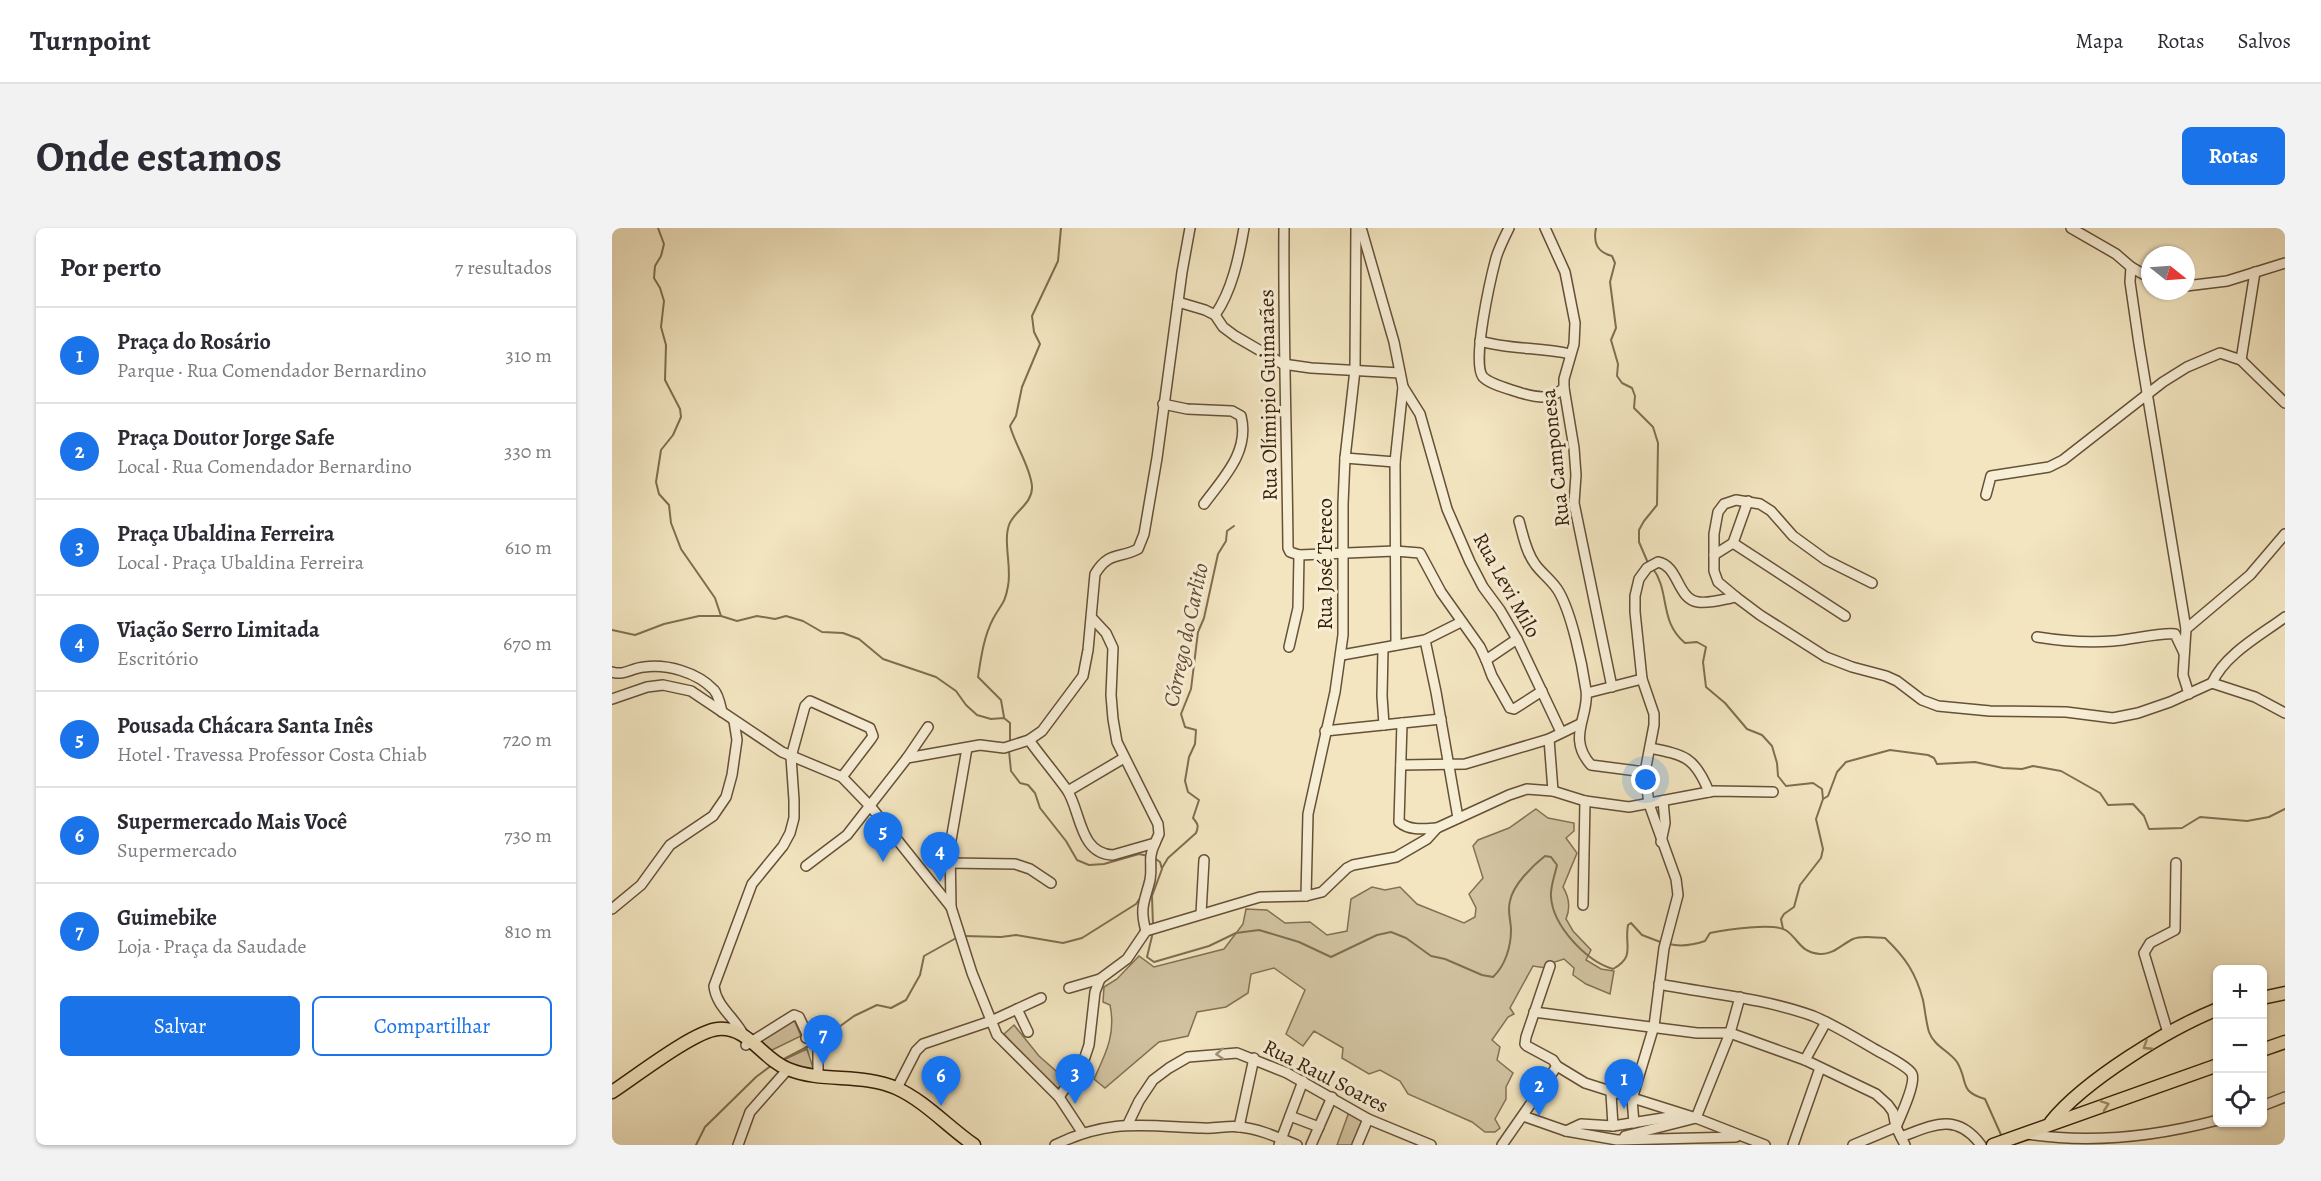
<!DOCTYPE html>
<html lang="pt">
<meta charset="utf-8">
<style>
body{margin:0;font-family:Alegreya,serif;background:#f2f2f3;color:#2b2b33}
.controls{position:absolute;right:18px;bottom:18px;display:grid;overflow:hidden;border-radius:9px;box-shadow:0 2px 4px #0004}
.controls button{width:54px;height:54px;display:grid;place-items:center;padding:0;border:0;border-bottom:2px solid #e1e1e2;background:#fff;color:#2b2b33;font:30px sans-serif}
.compass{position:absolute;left:1529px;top:18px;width:54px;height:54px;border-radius:50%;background:#fff;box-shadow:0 2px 4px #0004;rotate:107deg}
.you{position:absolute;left:1034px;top:552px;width:21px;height:21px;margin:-15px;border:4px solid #fff;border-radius:50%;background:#1a73e8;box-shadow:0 0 0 9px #1a73e833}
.badge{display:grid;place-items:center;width:39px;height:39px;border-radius:50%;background:#1a73e8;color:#fff;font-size:20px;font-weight:700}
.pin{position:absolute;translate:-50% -50px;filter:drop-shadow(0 2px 3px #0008)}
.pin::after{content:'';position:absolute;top:32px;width:21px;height:18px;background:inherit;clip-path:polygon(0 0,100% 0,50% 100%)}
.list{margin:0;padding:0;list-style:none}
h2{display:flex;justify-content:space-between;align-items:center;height:78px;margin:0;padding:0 24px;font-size:26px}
h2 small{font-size:20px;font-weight:400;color:#7c7c81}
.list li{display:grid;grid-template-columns:39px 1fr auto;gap:18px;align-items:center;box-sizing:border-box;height:96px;padding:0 24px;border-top:2px solid #e1e1e2}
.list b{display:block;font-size:22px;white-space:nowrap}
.list p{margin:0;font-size:20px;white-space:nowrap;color:#7c7c81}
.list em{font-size:20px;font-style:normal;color:#7c7c81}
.actions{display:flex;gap:12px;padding:18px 24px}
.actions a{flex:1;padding:14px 0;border:2px solid #1a73e8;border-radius:9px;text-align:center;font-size:21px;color:#1a73e8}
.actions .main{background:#1a73e8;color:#fff}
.icon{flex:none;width:33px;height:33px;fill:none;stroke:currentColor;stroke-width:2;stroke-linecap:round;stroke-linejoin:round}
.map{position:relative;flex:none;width:1673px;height:917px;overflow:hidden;border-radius:9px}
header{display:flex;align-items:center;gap:36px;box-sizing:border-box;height:84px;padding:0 30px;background:#fff;border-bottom:2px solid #e1e1e2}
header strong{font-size:28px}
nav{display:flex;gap:33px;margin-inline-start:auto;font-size:21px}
.intro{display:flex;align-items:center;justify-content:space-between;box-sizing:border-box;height:144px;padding:0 36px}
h1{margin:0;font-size:42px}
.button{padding:15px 27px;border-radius:9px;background:#1a73e8;color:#fff;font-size:21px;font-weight:700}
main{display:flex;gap:36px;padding:0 36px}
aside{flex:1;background:#fff;border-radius:9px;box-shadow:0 2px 4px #0004}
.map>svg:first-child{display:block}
</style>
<header>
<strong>Turnpoint</strong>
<nav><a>Mapa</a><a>Rotas</a><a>Salvos</a></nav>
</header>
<div class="intro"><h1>Onde estamos</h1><a class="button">Rotas</a></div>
<main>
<aside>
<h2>Por perto<small>7 resultados</small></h2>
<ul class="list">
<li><span class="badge">1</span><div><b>Praça do Rosário</b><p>Parque · Rua Comendador Bernardino</p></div><em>310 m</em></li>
<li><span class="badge">2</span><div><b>Praça Doutor Jorge Safe</b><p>Local · Rua Comendador Bernardino</p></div><em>330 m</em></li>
<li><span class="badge">3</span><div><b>Praça Ubaldina Ferreira</b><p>Local · Praça Ubaldina Ferreira</p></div><em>610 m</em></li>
<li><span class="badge">4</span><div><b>Viação Serro Limitada</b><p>Escritório</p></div><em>670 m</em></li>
<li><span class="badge">5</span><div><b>Pousada Chácara Santa Inês</b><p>Hotel · Travessa Professor Costa Chiab</p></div><em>720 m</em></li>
<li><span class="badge">6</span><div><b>Supermercado Mais Você</b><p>Supermercado</p></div><em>730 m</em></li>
<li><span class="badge">7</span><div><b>Guimebike</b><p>Loja · Praça da Saudade</p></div><em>810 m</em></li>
</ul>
<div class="actions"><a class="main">Salvar</a><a>Compartilhar</a></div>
</aside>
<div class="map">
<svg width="1673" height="917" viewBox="0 0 1673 917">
<rect width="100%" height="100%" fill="#f2e5c0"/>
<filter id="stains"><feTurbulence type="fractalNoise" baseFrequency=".00333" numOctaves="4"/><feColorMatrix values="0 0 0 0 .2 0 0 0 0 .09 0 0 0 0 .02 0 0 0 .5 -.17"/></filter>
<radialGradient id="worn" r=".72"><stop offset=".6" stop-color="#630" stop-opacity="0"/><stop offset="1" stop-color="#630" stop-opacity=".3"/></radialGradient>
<g fill="#d2c3a1" stroke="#847054" stroke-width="1.5">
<path d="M924,581l12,9 26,5v8l-8,7 11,15 -14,34c6,10 8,20 3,32l7,12 18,19 -5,10 15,9 13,2 -4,23 -24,-10 -13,-9 1,-7 -10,-9 -16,5 -2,4 -13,-2 -23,42 4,6 -6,3 -16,23 8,7 -3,13 16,13 -7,14v12l-11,20 5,9 -5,4h-10l-13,-10 -64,-28 -8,-13 -20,-11 -11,4 -27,-16 1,-10 -29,-17 -11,15 -17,-12 19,-44 -31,-22 -23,6 -3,19 -22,14 -29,5 -9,24 -29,6 -54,46 -11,-9c12,-26 22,-45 16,-74l-7,-3 1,-15 13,-8 22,-23 15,11 70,-18 19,-25 3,-15 21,1 18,13 25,-1 17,13 20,-4 4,-32 21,-12 13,3 15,-3 17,17 47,19 11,-6 1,-9 -7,-14 14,-16 -10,-32 5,-6 31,-12z"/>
<polygon points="182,792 189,808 156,824 148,811"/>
<polygon points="402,797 427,828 453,851 446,863 420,837 392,806"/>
<polygon points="195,821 202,843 169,833"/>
<polygon points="737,884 751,893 741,917 725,917"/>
</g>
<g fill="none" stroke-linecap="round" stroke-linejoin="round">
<g stroke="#816d51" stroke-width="2">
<polyline points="46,0 52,16 49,28 43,38 42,50 48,60 52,73 49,99 54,117 53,152 68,181 69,189 61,207 49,222 44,254 47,266 57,277 59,295 69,321 103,370 109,388"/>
<path d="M984,0c-3,15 1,24 16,28l3,7 -5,19 6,46 -5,12 7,24 -1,12 5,7 10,5 3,8 -1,12 19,19 5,16 -1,62 -13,16 -5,9v12l9,21"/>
<path d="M1040,339c19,25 6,53 33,76l12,-1 9,5 -3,15 3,25 19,16 22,26 15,6 10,11 5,17 1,13 8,10 27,-3 9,6 1,10 -7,20 7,30 -2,9 -21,27 -6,22 -10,7 -3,5 2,10"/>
<polyline points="0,402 23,407 52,396 87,388 109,388 125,393 145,388 163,391 174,388 191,393 210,404 231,405 247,411 271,431 324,449 344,463 354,477 365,487 379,491 392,490 398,495 398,514"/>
<path d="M392,489l-3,-17 -23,-23c3,-20 6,-41 15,-58 8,-15 12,-15 15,-33 4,-18 -5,-44 1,-61 5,-14 24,-21 23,-39 -2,-20 -16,-39 -22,-60l6,-10 6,-29 18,-43 -6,-12 -2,-16 26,-55 3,-33"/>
<polyline points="397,523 399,543 408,555 416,557 423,565 428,580 454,613 465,632 477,637 492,636 527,626 536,628"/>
<polyline points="1211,571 1216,568 1225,544 1234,534 1278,522 1316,527 1322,530 1325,536 1363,534 1391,540 1410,541 1421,538 1449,543 1488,565 1496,577 1521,576 1532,588 1537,601 1570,600 1588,589 1635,593 1657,589 1673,581"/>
<path d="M550,640l6,-10 28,-25c3,-7 2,-9 -3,-15l6,-18 -11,-8 -3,-11 4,-24 6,-13 1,-14 -11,-3 -4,-13 10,-25 7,-57 6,-14 14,-64 8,-13 1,-10 7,-5"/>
<polyline points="541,698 540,668 550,641 548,634 541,629"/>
<path d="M541,704l-6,25 7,5 55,-16 27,-13 23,-3 40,12 32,15 46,-22 14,-3 15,6 25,18 14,3 37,16 11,2c12,-11 18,-30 18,-47 0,-10 -4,-19 -1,-29 3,-16 22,-35 35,-45l6,1 6,8c-2,10 -7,22 -6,32 2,29 35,64 62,72 23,-13 11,-23 15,-44l3,-2 11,12 21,8"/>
<polyline points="352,708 389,709 404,707 451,715 470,710 524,676 529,669"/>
<path d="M1057,716c12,3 24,1 36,-3l5,-8c14,-3 66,-11 77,-2 13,10 13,21 33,23 13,1 22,-10 33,-15 9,-4 23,-1 32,-1 20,19 31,35 38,62 2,10 3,22 6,32 5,14 20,19 28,30 12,20 1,29 28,37l17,38"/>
<polyline points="170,832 212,810 242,788 265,777 279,780 294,772 308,747 312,728 346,709"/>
<polyline points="84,917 93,899 144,849 160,837"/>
</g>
<g stroke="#665036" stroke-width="12">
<g id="minor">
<path d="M672,0c-1,107 3,213 4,320l2,4 9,3 96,-4 25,2 21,39 39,55 6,13 31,-21"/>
<polyline points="746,0 750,3 782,114 791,159 783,234 784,417"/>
<path d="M897,0c-5,10 -10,20 -13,30 -5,19 -25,105 -13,119 8,8 27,12 38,16 18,5 29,7 43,-5"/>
<polyline points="933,0 953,44 963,95 962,116 952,151 952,160 962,220 964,247 962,275 1000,459"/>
<polyline points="1459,0 1504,26 1519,39 1538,50"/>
<polyline points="1519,39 1518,54 1527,116 1574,401 1571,447 1577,466"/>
<polyline points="1574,58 1615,53 1673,35"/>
<polyline points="566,74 593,82 603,87 611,99 623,108 671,136 699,140 788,145"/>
<path d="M603,87c17,-24 24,-58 29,-87"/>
<path d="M868,113c30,9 61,6 90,13"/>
<polyline points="1629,132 1673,175"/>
<polyline points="791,159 808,186 835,281 858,334 871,359 888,382 905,411 949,504"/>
<path d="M551,176l24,5 45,2 9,5c9,36 -18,62 -37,88"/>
<polyline points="733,230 783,234"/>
<polyline points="1374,267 1379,248 1437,239 1451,232 1551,154 1575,139 1608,125 1629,132 1643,44"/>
<path d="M907,293c4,14 7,31 16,43 7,10 18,17 24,28 13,23 23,71 27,98 4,26 -20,47 5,75l54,7"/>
<polyline points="1121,315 1233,388"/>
<polyline points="1102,327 1121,315 1136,273"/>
<polyline points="1124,369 1106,354 1102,343 1102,306 1106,284 1112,276 1124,272 1148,276 1159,283 1181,308 1214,332 1260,355"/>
<polyline points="1574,401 1638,347 1673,306"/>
<path d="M1425,409c25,4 51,6 76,4 17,-1 48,-9 62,-7l9,19"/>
<polyline points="813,412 824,464 846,590"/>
<polyline points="677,419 686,380 687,327"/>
<polyline points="771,421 770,468 772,497"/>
<polyline points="730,427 813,412 849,394"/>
<polyline points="874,432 880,448 898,480 902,481 930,463"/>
<path d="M0,444c13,4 19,-4 32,-5 23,-3 53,5 70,23 5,6 6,14 8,22"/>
<path d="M1600,455c13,-29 49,-48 73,-66"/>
<polyline points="1600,455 1643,469 1673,485"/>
<polyline points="975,465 1030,451"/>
<polyline points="0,471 35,459 51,457 79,463 170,524 230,549 259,579 339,679"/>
<path d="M790,495l-3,99c11,9 24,7 38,6"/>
<polyline points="713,503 829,491"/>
<polyline points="937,511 941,563"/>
<path d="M417,512c12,17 26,33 38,50 14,21 12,64 46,65l42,-12 4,-9 -1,-10 -41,-82 -4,-23 -2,-24 2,-47 -7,-15 -14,-15"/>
<polyline points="355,520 338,618 339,679 360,745 385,807 447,869 470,904"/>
<path d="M1038,520c35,7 45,9 59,44"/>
<polyline points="295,530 316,499"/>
<polyline points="789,537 853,536 937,511 968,496"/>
<polyline points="456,563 512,530"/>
<polyline points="1049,614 1053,595 1051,573"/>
<polyline points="337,635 403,636 418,641 439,655"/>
<path d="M194,638l41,-31 60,-77 73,-13 24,3 25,-8 13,-9 41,-55 5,-26 7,-76c14,-23 24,-15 43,-25l6,-15 13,-76 25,-186 8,-44"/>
<polyline points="694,668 696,586 723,464 731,407 731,276 733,230 743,142 744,0"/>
<polyline points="971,677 973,573"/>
<polyline points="0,681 29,657 58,617 101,588 114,569 120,547 125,512 122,493"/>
<polyline points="589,686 592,632"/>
<path d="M534,703c-7,-24 -1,-30 4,-51 3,-16 -3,-20 5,-37"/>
<polyline points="938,738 914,809 913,816 915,818 941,832 945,838 973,855 1084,890 1153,917"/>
<path d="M1047,756c51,10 104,14 154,32 22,9 44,23 65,35 7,4 31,16 34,23 4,10 -12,43 -16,53l-43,18"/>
<polyline points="457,760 488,751"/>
<polyline points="405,781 416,804"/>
<polyline points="922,784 1085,805 1118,805 1193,832 1264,866 1276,877 1281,884 1284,899 1293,917"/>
<polyline points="1556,805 1532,725 1538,715 1563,702 1564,635"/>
<path d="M131,806c-9,-17 -27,-28 -29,-48l38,-102 31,-38 7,-13 4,-15v-18l-3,-43 14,-51 5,-5 60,27 3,8 -2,3 -29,38"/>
<polyline points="134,817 182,787 187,789 195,806 194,810"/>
<polyline points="206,820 206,848"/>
<polyline points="1193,832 1214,794"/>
<polyline points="285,860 304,823 311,816 379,793 429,770"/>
<polyline points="999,865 1001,898"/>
<polyline points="447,869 471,835 477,817 483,764 488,751 515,731 534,703 648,669 694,668 710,664 735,640 741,637 784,629 815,611 825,600 897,567 915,561 941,563 973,573 1017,579 1102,563 1161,564"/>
<polyline points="1650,878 1673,869"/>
<polyline points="678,888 707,899"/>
<polyline points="911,888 954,903 1005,912 1124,909"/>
<path d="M1022,895l-2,-24 22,-73 10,-78 14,-53 -2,-16 -27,-75 -4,-32 9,-47v-11l-12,-35 -7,-67v-16l4,-17 8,-11 11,-6c21,4 19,37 40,40 12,2 26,-3 38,-5l24,18 66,42 26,10 34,9 11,5 25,19 16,6 52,5 76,1 47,6 25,-5 32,-11 42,-19"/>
<polyline points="516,896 527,873 541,852 557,840 576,829 625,825 675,845 756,891 819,917"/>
<polyline points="627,899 642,830"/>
<polyline points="954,903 969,896 1001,898 1070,887"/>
<path d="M1415,906c64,10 127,3 191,-14"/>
<polyline points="1013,908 1084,890 1118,805 1128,769"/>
<path d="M1289,909c32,-12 55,-25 80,8"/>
<polyline points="126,917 138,884 176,841"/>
<path d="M443,917c55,-27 89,-19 148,-17 13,1 25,-3 37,-1 20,2 39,11 57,18"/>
<polyline points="667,917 691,853"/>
<polyline points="699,917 720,869"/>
<polyline points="745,917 756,891"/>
<polyline points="890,917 945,838"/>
<polyline points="1181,917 1208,840"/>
</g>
</g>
<g stroke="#371e08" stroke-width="15">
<g id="major">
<polyline points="1650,770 1673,765"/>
<polyline points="1650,822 1673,814"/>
<path d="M0,864c23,-15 82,-61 106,-63 30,-3 44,30 70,40 34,14 74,4 108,19 29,13 52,39 78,57"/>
<path d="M1439,894c33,-41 117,-93 167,-113"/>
<polyline points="1381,917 1606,837"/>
</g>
</g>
<use href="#minor" stroke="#f7eed6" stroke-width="9"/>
<use href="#major" stroke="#f2e5c0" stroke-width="12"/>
</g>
<defs><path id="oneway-chevron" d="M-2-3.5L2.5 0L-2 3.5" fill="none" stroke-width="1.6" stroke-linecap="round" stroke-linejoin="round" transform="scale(1.5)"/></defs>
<g stroke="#9e8b6d">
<use href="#oneway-chevron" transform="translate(1535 818) rotate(147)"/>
<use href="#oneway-chevron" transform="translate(1493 877) rotate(-19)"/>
</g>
<use stroke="#a19079" href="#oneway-chevron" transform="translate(608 826) rotate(176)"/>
<g text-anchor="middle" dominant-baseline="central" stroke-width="6" stroke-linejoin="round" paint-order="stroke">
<g font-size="21" fill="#371e08" stroke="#f7eed6">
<text transform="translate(656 167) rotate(-91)">Rua Olímipio Guimarães</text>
<text transform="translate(943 230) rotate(-96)">Rua Camponesa</text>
<text transform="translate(713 336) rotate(-90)">Rua José Tereco</text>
<text transform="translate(895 357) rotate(61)">Rua Levi Milo</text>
<text transform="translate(714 848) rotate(27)">Rua Raul Soares</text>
</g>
<g font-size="22" font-style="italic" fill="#624c32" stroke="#f7eed6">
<text transform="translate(574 407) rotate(-78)">Córrego do Carlito</text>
</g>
</g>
<rect width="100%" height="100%" filter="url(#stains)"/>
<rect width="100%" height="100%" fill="url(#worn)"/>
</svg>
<div class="controls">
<button>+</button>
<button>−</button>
<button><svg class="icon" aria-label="locate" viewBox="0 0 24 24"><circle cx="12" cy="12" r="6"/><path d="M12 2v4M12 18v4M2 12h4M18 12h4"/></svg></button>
</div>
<svg class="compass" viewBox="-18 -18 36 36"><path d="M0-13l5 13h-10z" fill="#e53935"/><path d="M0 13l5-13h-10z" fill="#7c7c81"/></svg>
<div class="you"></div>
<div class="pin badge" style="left:1012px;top:881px">1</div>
<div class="pin badge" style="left:927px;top:888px">2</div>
<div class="pin badge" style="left:463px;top:876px">3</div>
<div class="pin badge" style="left:328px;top:654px">4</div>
<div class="pin badge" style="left:271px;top:634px">5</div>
<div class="pin badge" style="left:329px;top:878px">6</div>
<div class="pin badge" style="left:211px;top:837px">7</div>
</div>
</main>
